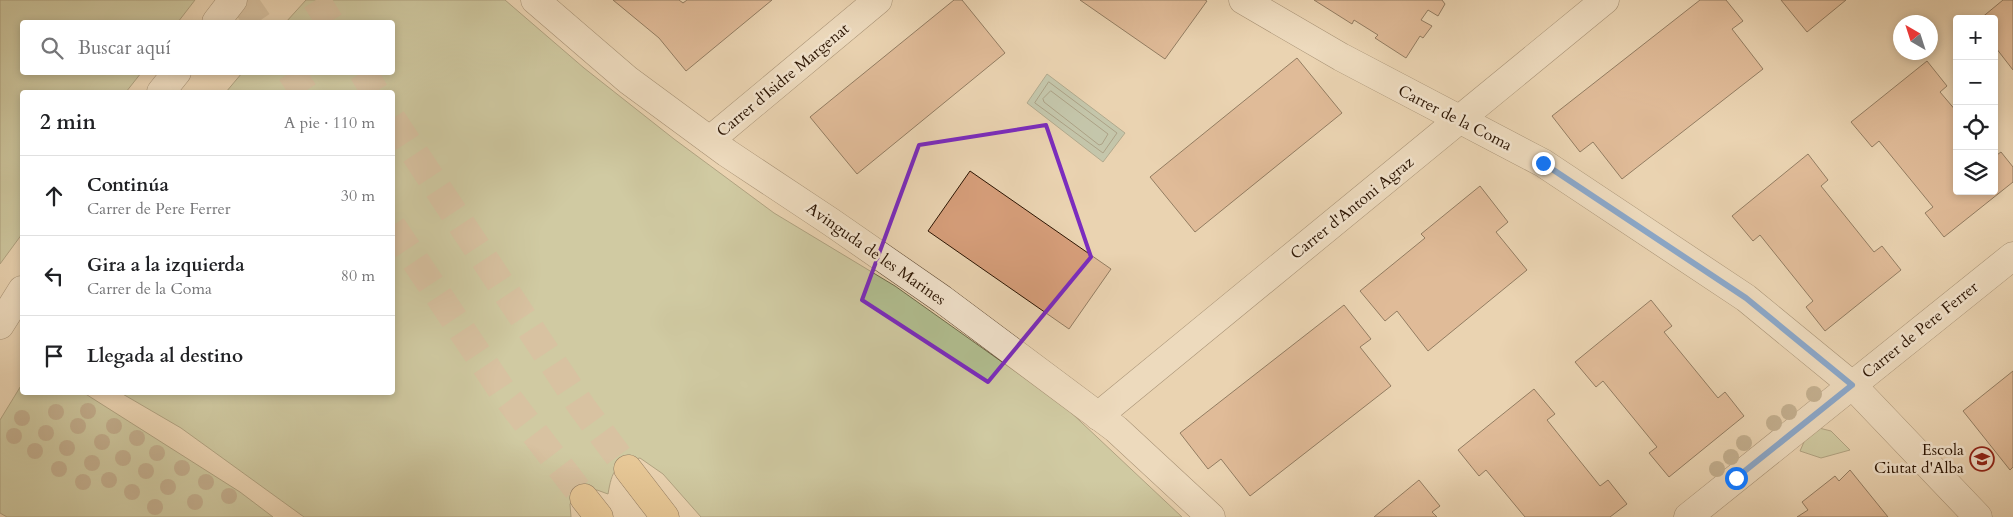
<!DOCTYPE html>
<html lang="es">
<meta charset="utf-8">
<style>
body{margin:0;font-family:Cardo,serif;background:#f2f2f2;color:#202124}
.controls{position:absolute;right:15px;top:15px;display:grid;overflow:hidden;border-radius:5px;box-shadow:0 2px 8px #0003}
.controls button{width:45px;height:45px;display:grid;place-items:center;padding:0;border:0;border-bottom:1px solid #e0e0e0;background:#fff;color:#202124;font:25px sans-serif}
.compass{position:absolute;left:1893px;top:15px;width:45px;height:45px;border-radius:50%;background:#fff;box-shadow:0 2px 8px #0003;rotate:321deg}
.stop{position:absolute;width:15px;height:15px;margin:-11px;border:4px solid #1a73e8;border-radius:50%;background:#fff}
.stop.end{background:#1a73e8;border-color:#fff;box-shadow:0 1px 5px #0008}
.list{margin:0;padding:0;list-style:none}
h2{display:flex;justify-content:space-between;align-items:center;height:65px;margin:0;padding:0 20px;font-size:21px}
h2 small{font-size:16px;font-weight:400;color:#757577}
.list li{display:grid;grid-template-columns:32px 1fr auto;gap:15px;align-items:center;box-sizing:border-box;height:80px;padding:0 20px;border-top:1px solid #e0e0e0}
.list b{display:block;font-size:19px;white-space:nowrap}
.list p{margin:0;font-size:16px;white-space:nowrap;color:#757577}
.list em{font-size:16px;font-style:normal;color:#757577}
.icon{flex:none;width:28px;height:28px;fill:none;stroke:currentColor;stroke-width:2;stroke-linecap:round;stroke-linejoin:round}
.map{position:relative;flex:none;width:2013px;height:517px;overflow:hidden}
.search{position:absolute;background:#fff;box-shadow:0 2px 8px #0003;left:20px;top:20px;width:375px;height:55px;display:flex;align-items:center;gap:12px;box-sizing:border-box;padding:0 18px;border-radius:5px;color:#757577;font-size:19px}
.panel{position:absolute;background:#fff;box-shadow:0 2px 8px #0003;left:20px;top:90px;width:375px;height:305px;border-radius:5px}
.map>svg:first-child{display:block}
</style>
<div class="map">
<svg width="2013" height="517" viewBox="0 0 2013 517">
<rect width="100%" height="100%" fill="#ead3b1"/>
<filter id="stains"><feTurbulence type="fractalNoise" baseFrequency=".004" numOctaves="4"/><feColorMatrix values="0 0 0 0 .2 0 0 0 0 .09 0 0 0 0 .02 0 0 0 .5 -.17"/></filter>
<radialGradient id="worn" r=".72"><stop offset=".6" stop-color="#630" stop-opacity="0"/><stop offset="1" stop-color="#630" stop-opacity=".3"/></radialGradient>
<g fill="#b1be90" stroke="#6e6949">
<polygon points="0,0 195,0 178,22 22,22 22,72 141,73 126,92 22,92 22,234 0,264"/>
<path d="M306,0h199l79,68 90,71 100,74 121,73 169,120 118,111h-481l-38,-43 -23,-16c-25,5 -28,13 -32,36l-11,-4 -18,3 -9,11 1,13h-267l-123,-89 -60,-35 271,-1v-300h-166l16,-19 150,-1v-50h-106z"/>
<polygon points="22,384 22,392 84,393 240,492 273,517 7,517 0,513 0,420"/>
<polygon points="1811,426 1831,431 1850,450 1821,458 1800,451"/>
</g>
<polygon fill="#9ab9a6" stroke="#6e7764" points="1047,74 1125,133 1103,162 1027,103"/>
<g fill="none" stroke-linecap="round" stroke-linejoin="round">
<g stroke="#626654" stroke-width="1">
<polygon points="1049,82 1117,133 1103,153 1035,103"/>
<polygon points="1051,91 1108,134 1102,144 1099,145 1044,102 1043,99"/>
</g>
</g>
<g fill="#d69e7a" stroke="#2b1402">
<polygon points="613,0 679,0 683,3 687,0 772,0 686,71 659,38"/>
<polygon points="954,0 962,0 1005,53 857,174 810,117"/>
<polygon points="1080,0 1205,0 1207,1 1165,59"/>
<polygon points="1314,0 1442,0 1445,4 1438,16 1428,10 1421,20 1432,26 1423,38 1420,36 1406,58 1375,38 1378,35 1354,20 1352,24"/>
<polygon points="1700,0 1726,0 1743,21 1732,29 1763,69 1622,179 1593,142 1580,152 1552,116"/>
<polygon points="1781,0 1846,0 1807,32"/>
<polygon points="2003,0 2013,0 2013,70 1996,48 1994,49 1994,19 1980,19"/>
<polygon points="1297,58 1342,113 1195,232 1150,177"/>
<polygon points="1927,61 1947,86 1940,92 1957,112 1957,191 1994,191 1994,157 2001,152 2013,167 2013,182 1944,237 1925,213 1933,207 1879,141 1872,147 1851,122"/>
<polygon points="1808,154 1828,180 1821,186 1874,252 1882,246 1901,270 1825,331 1806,307 1813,301 1760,235 1753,241 1732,216"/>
<polygon points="970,171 1111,269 1069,329 928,231"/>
<polygon points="1480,186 1508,222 1496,232 1527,270 1428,351 1397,311 1385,321 1360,291 1425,238 1421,234"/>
<polygon points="1651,300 1672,326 1664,332 1718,398 1725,392 1744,416 1669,477 1649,453 1657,447 1603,381 1596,387 1575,362"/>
<polygon points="1344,305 1371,339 1360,347 1391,386 1250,496 1221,459 1208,469 1180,433"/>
<polygon points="2013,371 2013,467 2010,470 1963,411"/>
<polygon points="1534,389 1555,414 1547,420 1600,486 1608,480 1627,504 1610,517 1525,517 1486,470 1479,476 1458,450"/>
<polygon points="1850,470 1888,517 1797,517 1808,510 1802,502 1835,476 1839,481"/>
<polygon points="1419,480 1440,506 1432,512 1437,517 1374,517"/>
</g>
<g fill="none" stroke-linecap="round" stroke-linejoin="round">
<g stroke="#c4ad8e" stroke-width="28" stroke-dasharray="28 14" stroke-linecap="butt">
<polyline points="243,0 258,22"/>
<polyline points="316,0 330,22"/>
<polyline points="291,72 304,92"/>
<polyline points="363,72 375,92"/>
<polyline points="392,119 582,407 628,469"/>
<polyline points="392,226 501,389 584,498"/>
</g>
<g stroke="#5b442e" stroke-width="29">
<polyline id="pedestrian" points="1243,0 1341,57 1543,163 1746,298 1852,385 1978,517"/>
</g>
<g stroke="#5b442e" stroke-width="29">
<g id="minor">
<polyline points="535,0 628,80 727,153 831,222 942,299 1116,429 1211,517"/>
<polyline points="710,140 878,0"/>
<polyline points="1098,416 1605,0"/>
<polyline points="1688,517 2013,256"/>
</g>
</g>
<g stroke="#5b442e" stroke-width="29">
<g id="tertiary">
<polyline points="216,22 233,0"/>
<polyline points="161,92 177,72"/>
<polyline points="0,325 22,290"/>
</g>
</g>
<g stroke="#2b1402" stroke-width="29">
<g id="motorway">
<polyline points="628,469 665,517"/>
<polyline points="584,498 599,517"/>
</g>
</g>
<use href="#pedestrian" stroke="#f1e2cc" stroke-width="28"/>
<use href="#minor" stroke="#f1e2cc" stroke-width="28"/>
<use href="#tertiary" stroke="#f1e2cc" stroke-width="28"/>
<use href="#motorway" stroke="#e5ba78" stroke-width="28"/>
</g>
<g fill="#978668">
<circle cx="1814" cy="394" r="8"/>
<circle cx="88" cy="411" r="8"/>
<circle cx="56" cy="412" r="8"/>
<circle cx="1789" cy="412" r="8"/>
<circle cx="22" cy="418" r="8"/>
<circle cx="1774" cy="423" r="8"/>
<circle cx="78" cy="426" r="8"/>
<circle cx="114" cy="426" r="8"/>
<circle cx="46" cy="433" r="8"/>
<circle cx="14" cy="436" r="8"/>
<circle cx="137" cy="438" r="8"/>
<circle cx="102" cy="442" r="8"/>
<circle cx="1744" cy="443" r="8"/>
<circle cx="67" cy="448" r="8"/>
<circle cx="35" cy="451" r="8"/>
<circle cx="157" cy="453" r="8"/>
<circle cx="1731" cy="457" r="8"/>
<circle cx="123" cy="458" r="8"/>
<circle cx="92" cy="463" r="8"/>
<circle cx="182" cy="468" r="8"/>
<circle cx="59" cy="469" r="8"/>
<circle cx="1717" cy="469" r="8"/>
<circle cx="146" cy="471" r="8"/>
<circle cx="109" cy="480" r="8"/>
<circle cx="83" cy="482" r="8"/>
<circle cx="206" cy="482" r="8"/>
<circle cx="168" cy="487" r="8"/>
<circle cx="132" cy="492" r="8"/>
<circle cx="229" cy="496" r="8"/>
<circle cx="195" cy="502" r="8"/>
<circle cx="155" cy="507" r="8"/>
</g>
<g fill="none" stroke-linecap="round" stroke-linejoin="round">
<polyline stroke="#1a73e8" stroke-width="6" points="1543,163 1746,298 1852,385 1736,478"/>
</g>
<path d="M0 0H2013V517H0ZM1046,125l45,132 -103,125 -126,-82 57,-155z" fill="#ead3b1" fill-opacity=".55" fill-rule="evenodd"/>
<path fill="none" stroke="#7b2cbf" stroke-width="4" stroke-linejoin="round" d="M1046,125l45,132 -103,125 -126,-82 57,-155z"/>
<defs>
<g id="school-ring" transform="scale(1.25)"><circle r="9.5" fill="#f1e2cc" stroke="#8f2418" stroke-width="1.5"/><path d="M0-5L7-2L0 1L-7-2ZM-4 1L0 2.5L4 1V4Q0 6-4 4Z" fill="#8f2418"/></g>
</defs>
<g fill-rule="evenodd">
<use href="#school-ring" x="1982" y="459"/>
</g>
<g text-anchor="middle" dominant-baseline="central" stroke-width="5" stroke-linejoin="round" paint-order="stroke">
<g font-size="16" fill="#2b1402" stroke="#f1e2cc">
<text transform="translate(783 80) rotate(-40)">Carrer d'Isidre Margenat</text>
<text transform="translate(1455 118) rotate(27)">Carrer de la Coma</text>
<text transform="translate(1352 208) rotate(-39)">Carrer d'Antoni Agraz</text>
<text transform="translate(876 254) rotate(35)">Avinguda de les Marines</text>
<text transform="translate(1920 330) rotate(-39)">Carrer de Pere Ferrer</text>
</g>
<g font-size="16" fill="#2b1402" stroke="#f1e2cc" text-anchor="end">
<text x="1964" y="450">Escola<tspan x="1964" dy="18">Ciutat d'Alba</tspan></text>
</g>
</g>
<rect width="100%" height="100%" filter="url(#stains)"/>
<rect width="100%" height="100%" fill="url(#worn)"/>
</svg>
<div class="controls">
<button>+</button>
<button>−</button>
<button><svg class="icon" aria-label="locate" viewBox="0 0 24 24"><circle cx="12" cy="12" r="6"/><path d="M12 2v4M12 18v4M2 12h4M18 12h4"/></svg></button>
<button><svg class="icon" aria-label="layers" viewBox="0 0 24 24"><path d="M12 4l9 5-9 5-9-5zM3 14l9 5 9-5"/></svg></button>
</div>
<svg class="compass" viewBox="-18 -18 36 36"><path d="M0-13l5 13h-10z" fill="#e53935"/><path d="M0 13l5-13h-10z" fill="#757577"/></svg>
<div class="stop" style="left:1736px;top:478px"></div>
<div class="stop end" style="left:1543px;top:163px"></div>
<div class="search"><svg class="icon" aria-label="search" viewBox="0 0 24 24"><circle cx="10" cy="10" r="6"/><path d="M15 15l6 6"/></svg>Buscar aquí</div>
<section class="panel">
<h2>2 min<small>A pie · 110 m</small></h2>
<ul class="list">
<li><svg class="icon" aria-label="ahead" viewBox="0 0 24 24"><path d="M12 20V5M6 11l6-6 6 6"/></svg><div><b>Continúa</b><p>Carrer de Pere Ferrer</p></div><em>30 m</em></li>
<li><svg class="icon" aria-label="left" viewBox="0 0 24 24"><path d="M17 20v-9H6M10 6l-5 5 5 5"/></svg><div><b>Gira a la izquierda</b><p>Carrer de la Coma</p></div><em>80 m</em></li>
<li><svg class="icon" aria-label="arrive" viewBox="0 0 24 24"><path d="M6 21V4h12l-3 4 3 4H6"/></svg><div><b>Llegada al destino</b></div></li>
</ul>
</section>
</div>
